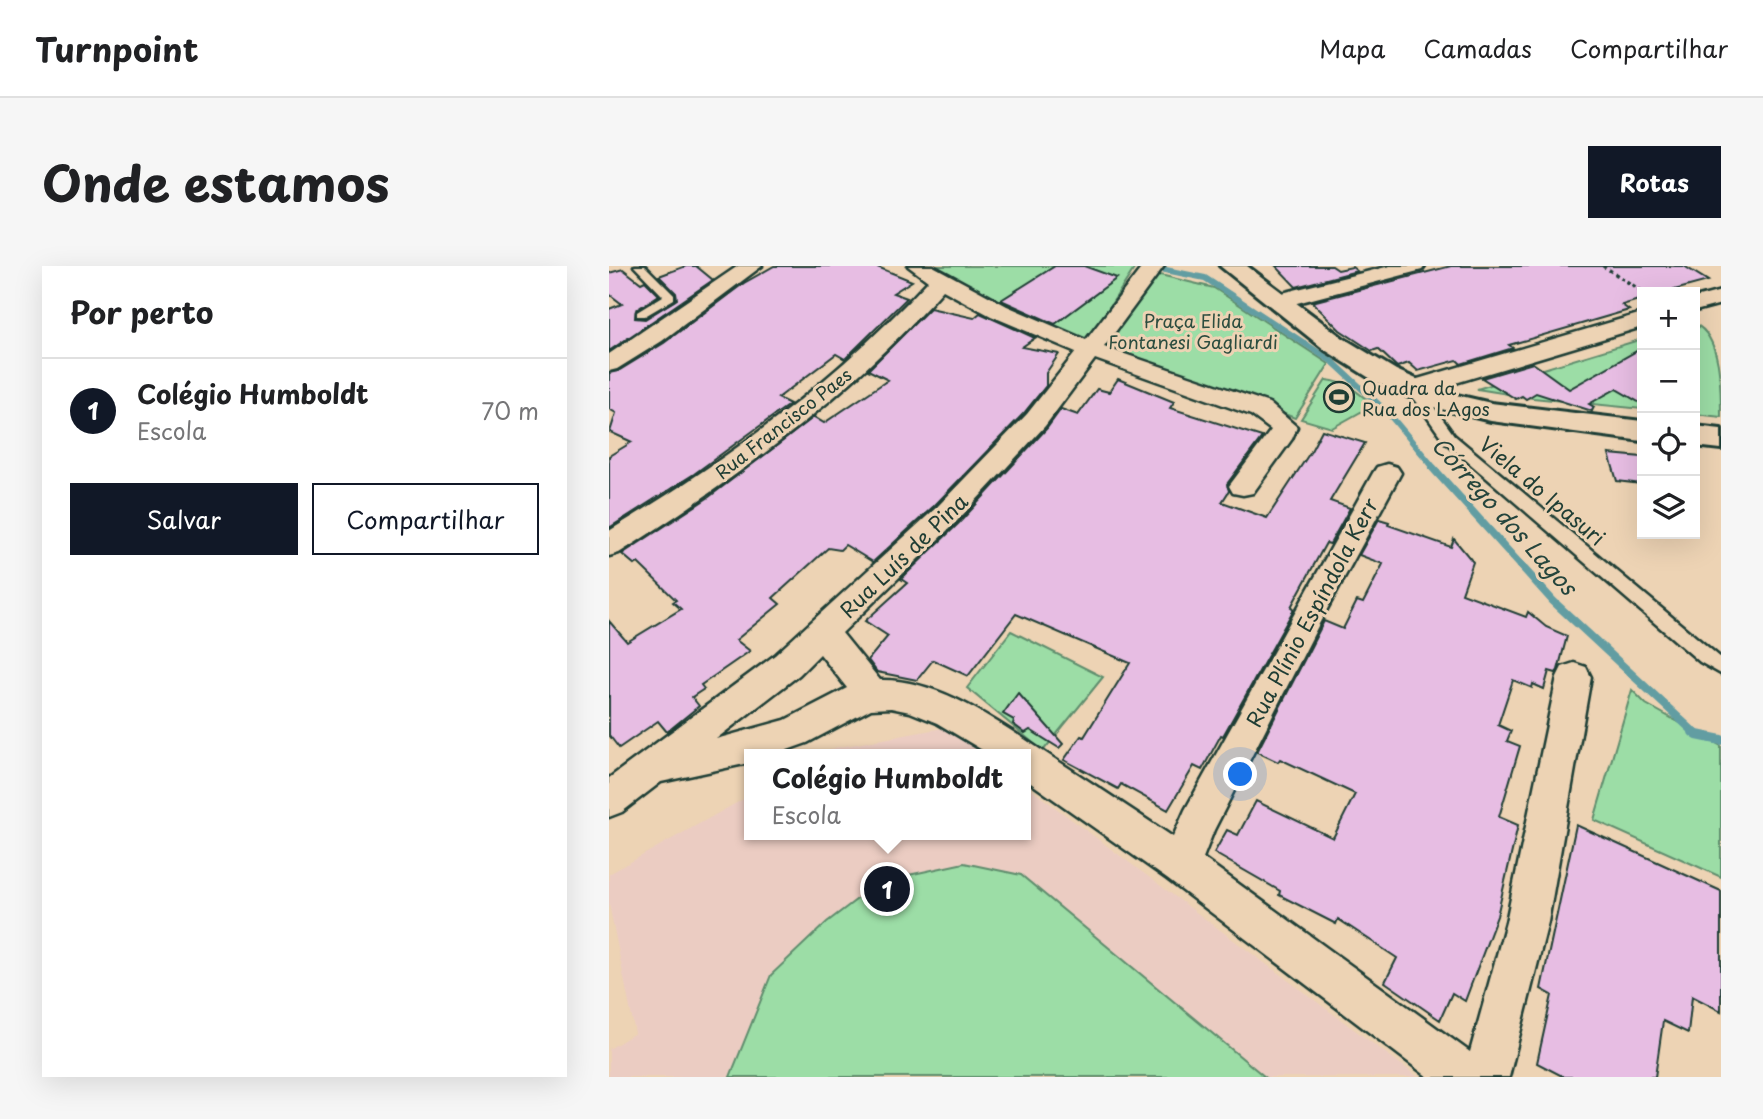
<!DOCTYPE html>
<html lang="pt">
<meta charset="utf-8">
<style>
body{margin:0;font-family:"Playpen Sans",sans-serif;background:#f6f6f6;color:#202124}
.controls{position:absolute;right:21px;top:21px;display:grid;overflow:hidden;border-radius:0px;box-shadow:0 7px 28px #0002}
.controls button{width:63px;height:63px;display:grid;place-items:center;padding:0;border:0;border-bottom:2px solid #e0e0e0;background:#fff;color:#202124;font:35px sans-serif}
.you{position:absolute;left:632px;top:509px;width:24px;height:24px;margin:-18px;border:5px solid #fff;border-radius:50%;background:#1a73e8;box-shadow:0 0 0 10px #1a73e833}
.badge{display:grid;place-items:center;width:46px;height:46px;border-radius:50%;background:#111827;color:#fff;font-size:23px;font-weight:700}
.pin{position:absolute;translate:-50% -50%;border:4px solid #fff;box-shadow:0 2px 7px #0006}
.popup{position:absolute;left:135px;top:483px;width:287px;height:91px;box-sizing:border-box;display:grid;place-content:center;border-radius:0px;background:#fff;filter:drop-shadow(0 2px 5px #0005);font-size:23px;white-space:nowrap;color:#757577}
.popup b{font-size:26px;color:#202124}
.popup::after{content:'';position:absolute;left:50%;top:100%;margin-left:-14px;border:14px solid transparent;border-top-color:#fff}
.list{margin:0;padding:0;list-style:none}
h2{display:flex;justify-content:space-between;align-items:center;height:91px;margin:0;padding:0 28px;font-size:30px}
h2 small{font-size:23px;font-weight:400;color:#757577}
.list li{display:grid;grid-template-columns:46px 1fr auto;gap:21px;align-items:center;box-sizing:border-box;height:105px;padding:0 28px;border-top:2px solid #e0e0e0}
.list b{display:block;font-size:26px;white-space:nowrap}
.list p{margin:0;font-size:23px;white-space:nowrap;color:#757577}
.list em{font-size:23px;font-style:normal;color:#757577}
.actions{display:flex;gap:14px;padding:21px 28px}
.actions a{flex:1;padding:16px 0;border:2px solid #111827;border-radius:0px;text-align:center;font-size:24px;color:#111827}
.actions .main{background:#111827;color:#fff}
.icon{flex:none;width:38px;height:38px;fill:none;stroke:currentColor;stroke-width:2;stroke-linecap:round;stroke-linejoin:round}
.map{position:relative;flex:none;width:1112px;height:811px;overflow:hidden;border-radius:0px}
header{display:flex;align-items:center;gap:42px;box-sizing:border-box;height:98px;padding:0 35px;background:#fff;border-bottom:2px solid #e0e0e0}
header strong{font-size:33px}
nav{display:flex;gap:38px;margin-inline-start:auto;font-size:24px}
.intro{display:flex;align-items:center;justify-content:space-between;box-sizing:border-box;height:168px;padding:0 42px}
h1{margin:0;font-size:49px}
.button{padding:18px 32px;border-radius:0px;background:#111827;color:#fff;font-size:24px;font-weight:700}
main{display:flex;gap:42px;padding:0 42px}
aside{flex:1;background:#fff;border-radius:0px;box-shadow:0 7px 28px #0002}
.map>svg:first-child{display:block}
</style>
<header>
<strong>Turnpoint</strong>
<nav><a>Mapa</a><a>Camadas</a><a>Compartilhar</a></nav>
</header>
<div class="intro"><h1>Onde estamos</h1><a class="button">Rotas</a></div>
<main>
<aside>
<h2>Por perto<small></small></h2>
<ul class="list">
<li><span class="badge">1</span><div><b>Colégio Humboldt</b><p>Escola</p></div><em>70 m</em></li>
</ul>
<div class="actions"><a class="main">Salvar</a><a>Compartilhar</a></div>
</aside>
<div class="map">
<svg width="1112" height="811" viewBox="0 0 1112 811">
<rect width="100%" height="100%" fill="#edd3b4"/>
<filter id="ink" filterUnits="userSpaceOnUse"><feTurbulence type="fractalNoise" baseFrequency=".0143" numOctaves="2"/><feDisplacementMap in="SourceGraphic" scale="14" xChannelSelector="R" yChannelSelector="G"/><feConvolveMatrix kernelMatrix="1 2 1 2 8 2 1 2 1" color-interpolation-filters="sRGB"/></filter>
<g filter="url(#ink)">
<g fill="#ebccc2">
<polygon points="339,461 375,488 215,488 226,482"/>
<polygon points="416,519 809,811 0,811 0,783 26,767 0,638 0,608 140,530 140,569 416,569"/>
</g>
<g fill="#9cdda6" stroke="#5e8d6d" stroke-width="2">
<polygon points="321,0 527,0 479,74 365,27"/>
<polygon points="547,8 605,22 720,98 686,152 494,79"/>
<path d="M1086,58c26,12 26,62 26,93l-26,-3z"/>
<polygon points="1033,73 1033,143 924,132 868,123"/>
<path d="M717,114c21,2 31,11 47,25l-41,23 -31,-9z"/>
<polygon points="402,365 494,411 434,485 358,422"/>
<polygon points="1023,424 1037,438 1112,480 1112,611 985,554"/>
<polygon points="355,597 412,609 656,811 121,811 162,709 218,656 272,615"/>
</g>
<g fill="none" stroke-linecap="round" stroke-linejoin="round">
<polyline stroke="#629da2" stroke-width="6" points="537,0 596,12 724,96 780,148 826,203"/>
<polyline stroke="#629da2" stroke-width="8" points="824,202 944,335 1086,467"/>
<polyline stroke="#629da2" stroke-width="10" points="1084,466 1088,469 1112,474"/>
</g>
<g fill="#e7bde3" stroke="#1f3d34" stroke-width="2">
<polygon points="77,0 87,0 104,14 0,85 0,43 13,38 0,28 0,7 14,3 32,17 36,15 50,29 27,44 26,52 36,53 68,33 67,27 50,10"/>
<polygon points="165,0 266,0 303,15 284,27 298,32 244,85 236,93 227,88 169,132 181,138 85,208 0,262 0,190 23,176 1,166 7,147 0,143 0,107 9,105 55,77 135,17"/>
<polygon points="446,0 475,0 508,12 446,58 392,34"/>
<polygon points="667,0 723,0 729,4 743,1 748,5 687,21"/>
<polygon points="842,0 1075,0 1099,15 1058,26 1033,26 1033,33 1013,39 1020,44 900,79 904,82 852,98 848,94 809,105 800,97 788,101 769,83 763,85 731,64 703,36"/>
<polygon points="321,42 365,52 371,47 426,72 413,81 450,88 437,107 437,120 416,146 326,239 264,296 236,279 231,284 219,282 164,332 171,338 127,374 141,385 92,419 95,423 83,431 90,440 58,466 49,455 10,482 0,469 0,355 18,376 72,343 64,336 67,334 29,297 26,299 13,288 100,231 205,151 215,157 279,114 259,104"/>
<polygon points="1033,82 1033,138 1007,123 980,138 985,141 983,145 927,127 917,133 913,130 907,133 873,112 924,97 960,123"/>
<polygon points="509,113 565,136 561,142 653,171 618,218 620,225 613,236 658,252 702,185 713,164 756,177 721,235 741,242 721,278 717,277 700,308 682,341 685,343 614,470 612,469 593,504 585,500 559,544 512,518 509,523 455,494 472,470 475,471 521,397 407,348 359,410 324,394 308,414 268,406 259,394 279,370 256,355 298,317 292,313 350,257 438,162 452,143 469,149 488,123 500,126"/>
<polygon points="1000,188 1033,191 1033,218 1008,215"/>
<polygon points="770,253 780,256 779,259 842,281 845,273 864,296 853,327 917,351 919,346 937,361 958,370 949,404 947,407 940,405 935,423 924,418 923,422 904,414 889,459 902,465 898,475 911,480 890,551 909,559 888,650 856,735 843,727 831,754 776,716 788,692 729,653 727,658 670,629 671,625 605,587 618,564 629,569 647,535 724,572 746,528 671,493 669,496 648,486 715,355 734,363 748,335 754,337 774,298 750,289"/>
<polygon points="409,427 454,478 450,482 421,464 416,467 404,458 405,454 394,448"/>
<polygon points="967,559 1112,625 1112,745 1083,730 1079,767 1054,755 1046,811 955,811 928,797 943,729 932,723"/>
</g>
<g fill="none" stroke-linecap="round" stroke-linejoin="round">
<g stroke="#1f3d34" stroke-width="5">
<g id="lane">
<polygon points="25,0 36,0 65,29 65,33 36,50 28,50 28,46 54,30"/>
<polygon points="804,118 809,119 845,169 1112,392 1112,408 1091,396 835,175 798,122"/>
</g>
</g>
<g stroke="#1f3d34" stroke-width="5">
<g id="street">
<polygon points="129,0 153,0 53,75 8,103 0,105 0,88"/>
<path d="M299,0h25l74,40 79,34 57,-74h21l-60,81 165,56 28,24 -5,12 -39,54 -10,2 -10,-2 -4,-7 42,-56 -20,-15 -156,-56 -50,67 -88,95 -115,112 38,47c56,-1 110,37 155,66 46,30 92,60 138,91l12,-27 188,-337 4,-6 10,-3 10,3 4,6 -82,151 -105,206 -11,28 267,194 36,-130 51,-245 5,-10 12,-4 12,4 5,10 -43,245 -39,155h-81l-261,-198 -142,-100v-25h-36l-52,-31 -27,-11 -19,-4 -20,1 -64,34 -31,11h-27v9l-88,19 -39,30 -13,5v-39l166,-123 162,-148 90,-93 49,-62 -85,-36 -48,-26c-95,107 -203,186 -324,263l-10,3v-25c118,-71 225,-148 319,-250zM211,388l27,34 -62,32 -69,19 83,-64z"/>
<polygon points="781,0 816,0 813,4 669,42 661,40 658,35 661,30"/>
<polygon points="1112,25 1112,38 1086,45 1086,32"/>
<polygon points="1033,47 1033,61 813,127 804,129 795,127 792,122 795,117"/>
</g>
</g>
<g stroke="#1f3d34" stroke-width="6">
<g id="secondary">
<polygon points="611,0 638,0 734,72 787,104 839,127 882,137 1033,155 1033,175 882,155 820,140 767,116 716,84"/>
<polygon points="1086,160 1112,163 1112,183 1086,180"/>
</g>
</g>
<polyline stroke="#1f3d34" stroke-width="3.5" stroke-dasharray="3.5 3.5" stroke-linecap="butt" points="994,0 1034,26"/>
<use href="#lane" fill="#edd3b4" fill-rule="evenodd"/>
<use href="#street" fill="#edd3b4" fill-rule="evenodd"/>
<use href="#secondary" fill="#edd3b4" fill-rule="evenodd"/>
</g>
</g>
<defs>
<g id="stadium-ring" transform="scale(1.575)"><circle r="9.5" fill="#edd3b4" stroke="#1f3d34" stroke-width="1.5"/><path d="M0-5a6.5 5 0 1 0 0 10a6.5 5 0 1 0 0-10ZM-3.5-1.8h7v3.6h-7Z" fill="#1f3d34"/></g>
</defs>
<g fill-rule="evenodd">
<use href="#stadium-ring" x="730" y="131"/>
</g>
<g text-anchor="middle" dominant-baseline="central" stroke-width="6" stroke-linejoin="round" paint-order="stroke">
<g font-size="18" fill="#2c4d3f" stroke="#edd3b4">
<text x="584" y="54">Praça Elida<tspan x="584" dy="21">Fontanesi Gagliardi</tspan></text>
</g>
<g font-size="18" fill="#1f3d34" stroke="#edd3b4" text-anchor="start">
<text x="753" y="121">Quadra da<tspan x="753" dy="21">Rua dos LAgos</tspan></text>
</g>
<g font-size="18" fill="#1f3d34" stroke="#edd3b4">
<text transform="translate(174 157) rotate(-38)">Rua Francisco Paes</text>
</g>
<g font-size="21" fill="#1f3d34" stroke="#edd3b4">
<text transform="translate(934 224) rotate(40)">Viela do Ipasuri</text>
<text transform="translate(294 289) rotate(-44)">Rua Luís de Pina</text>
<text transform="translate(702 346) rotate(-62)">Rua Plínio Espíndola Kerr</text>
</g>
<g font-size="23" font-style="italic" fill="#25453d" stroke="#edd3b4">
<text transform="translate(896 249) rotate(48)">Córrego dos Lagos</text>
</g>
</g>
</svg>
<div class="controls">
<button>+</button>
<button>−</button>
<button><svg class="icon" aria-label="locate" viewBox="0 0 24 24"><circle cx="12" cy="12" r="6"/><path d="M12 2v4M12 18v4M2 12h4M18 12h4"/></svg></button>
<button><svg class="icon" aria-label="layers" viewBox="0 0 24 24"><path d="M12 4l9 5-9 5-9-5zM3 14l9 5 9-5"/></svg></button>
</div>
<div class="you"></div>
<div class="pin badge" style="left:278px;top:623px">1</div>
<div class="popup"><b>Colégio Humboldt</b>Escola</div>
</div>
</main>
